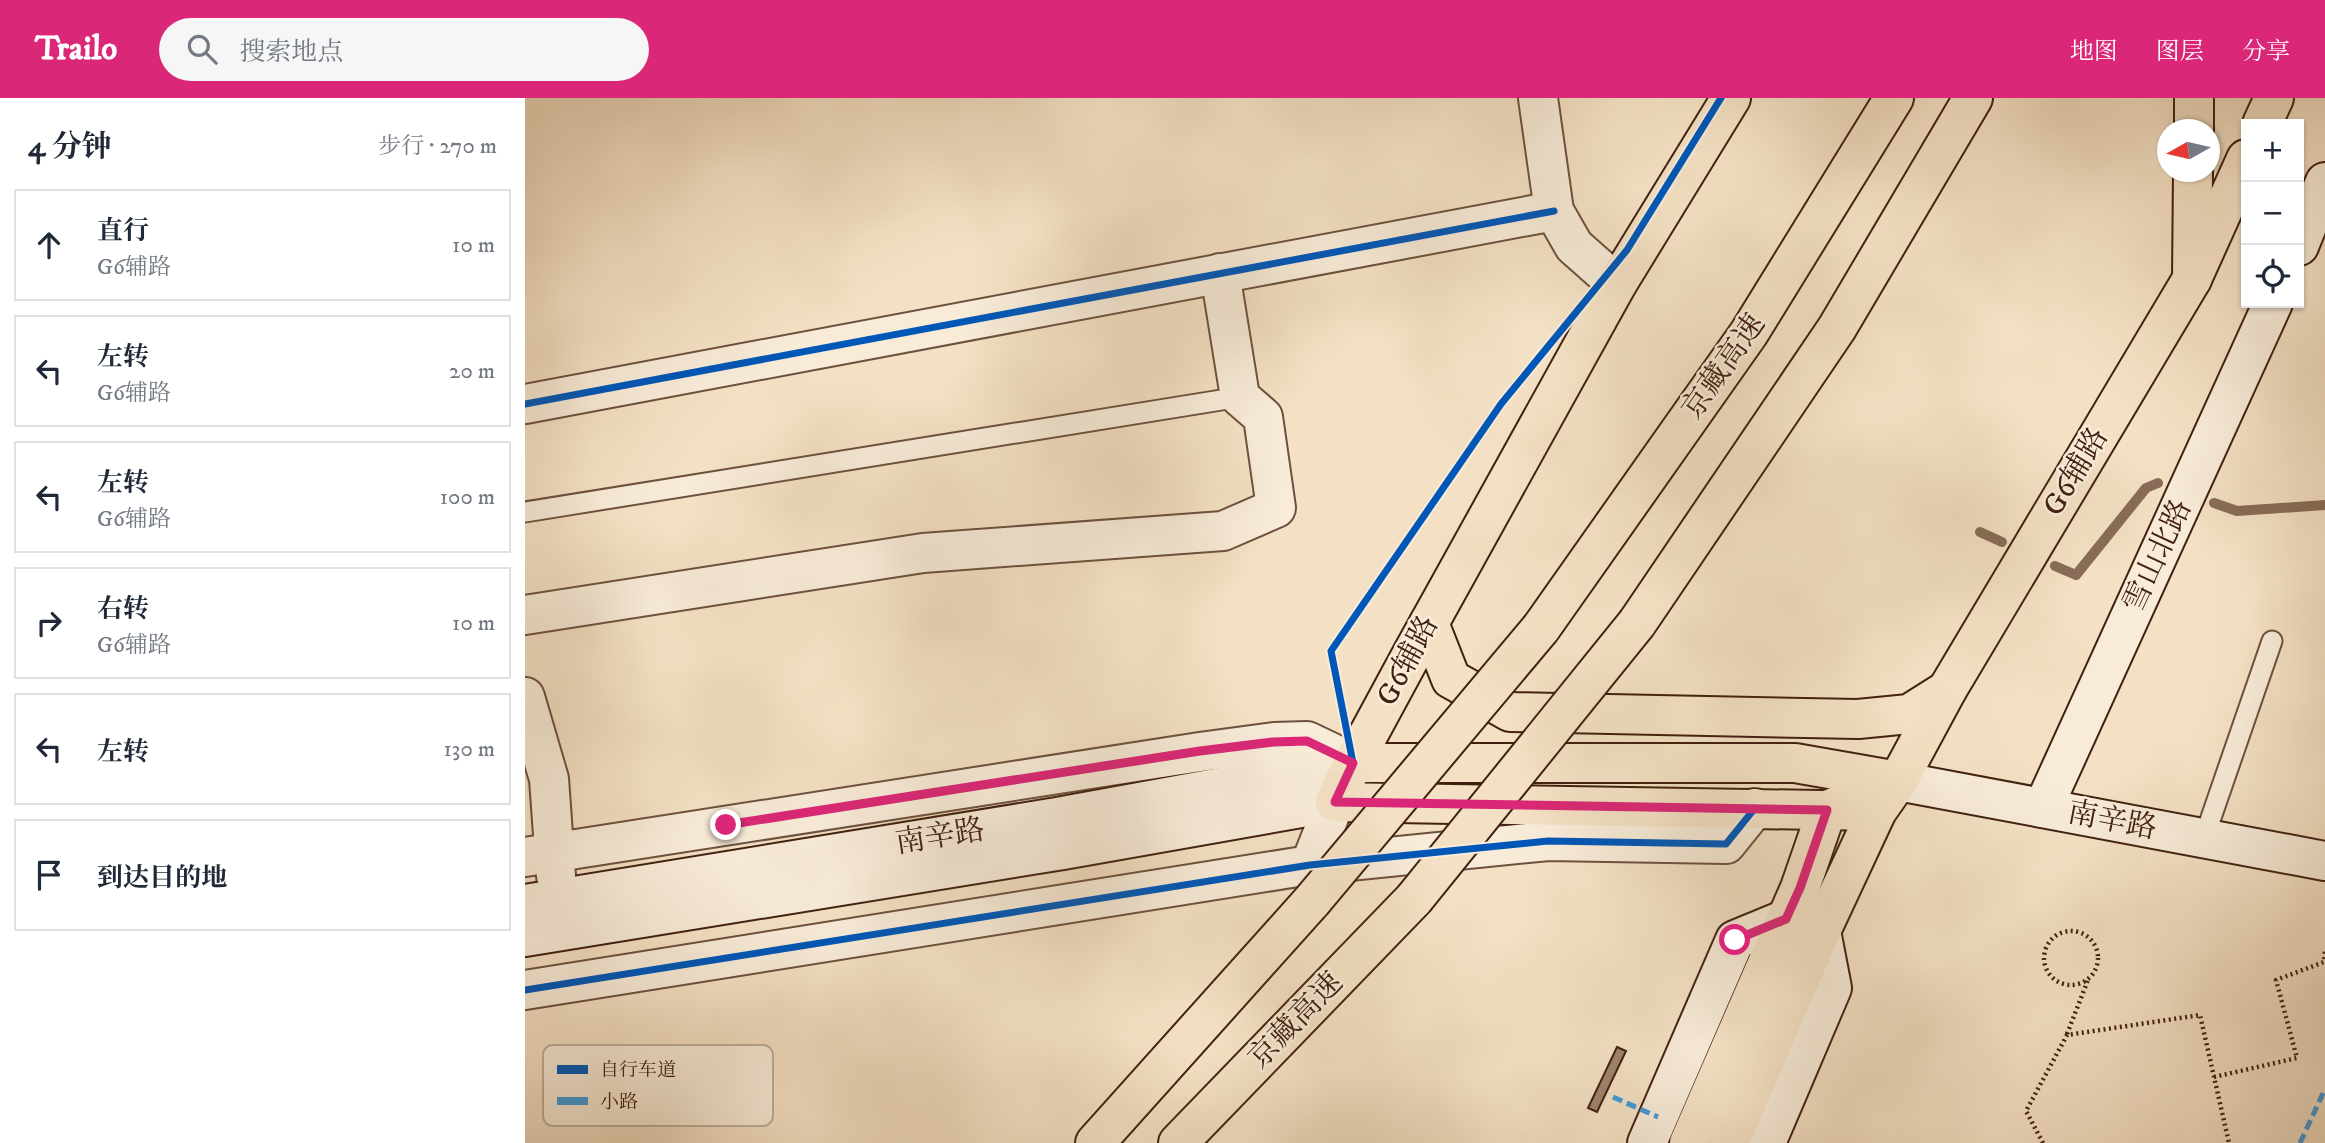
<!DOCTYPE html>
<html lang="zh">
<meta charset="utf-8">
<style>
body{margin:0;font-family:"IM FELL DW Pica","Noto Serif SC",serif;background:#f6f6f7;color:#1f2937}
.controls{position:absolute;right:21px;top:21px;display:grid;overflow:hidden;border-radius:0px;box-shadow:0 2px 5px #0004}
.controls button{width:63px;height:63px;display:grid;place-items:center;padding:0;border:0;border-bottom:2px solid #e0e1e3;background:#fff;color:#1f2937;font:35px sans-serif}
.compass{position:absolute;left:1632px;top:21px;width:63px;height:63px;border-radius:50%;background:#fff;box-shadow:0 2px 5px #0004;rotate:262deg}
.stop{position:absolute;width:21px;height:21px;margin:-16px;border:5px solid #db2777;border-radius:50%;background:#fff}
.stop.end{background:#db2777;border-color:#fff;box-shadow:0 2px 7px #0008}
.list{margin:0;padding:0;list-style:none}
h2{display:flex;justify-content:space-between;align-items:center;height:91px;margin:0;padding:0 28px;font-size:30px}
h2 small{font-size:23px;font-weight:400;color:#747a83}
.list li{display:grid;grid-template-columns:46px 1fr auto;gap:21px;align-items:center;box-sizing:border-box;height:112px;margin:0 14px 14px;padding:0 14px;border:2px solid #e0e1e3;border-radius:0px}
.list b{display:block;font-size:26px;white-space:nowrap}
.list p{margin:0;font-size:23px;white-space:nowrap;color:#747a83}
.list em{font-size:23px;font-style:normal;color:#747a83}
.icon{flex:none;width:38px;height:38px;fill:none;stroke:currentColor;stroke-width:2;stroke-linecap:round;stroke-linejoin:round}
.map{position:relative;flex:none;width:1800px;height:1045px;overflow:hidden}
header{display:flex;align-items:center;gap:42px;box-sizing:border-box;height:98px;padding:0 35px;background:#db2777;color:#fff}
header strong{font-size:33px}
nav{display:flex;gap:38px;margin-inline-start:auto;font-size:24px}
.search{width:490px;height:63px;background:#f6f6f7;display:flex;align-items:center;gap:18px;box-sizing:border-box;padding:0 24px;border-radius:38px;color:#747a83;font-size:26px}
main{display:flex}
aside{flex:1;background:#fff}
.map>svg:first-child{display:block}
</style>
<header>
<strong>Trailo</strong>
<div class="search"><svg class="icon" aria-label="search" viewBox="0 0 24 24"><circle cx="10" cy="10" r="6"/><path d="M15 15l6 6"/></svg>搜索地点</div>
<nav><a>地图</a><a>图层</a><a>分享</a></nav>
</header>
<main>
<aside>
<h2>4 分钟<small>步行 · 270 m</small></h2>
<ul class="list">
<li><svg class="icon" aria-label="ahead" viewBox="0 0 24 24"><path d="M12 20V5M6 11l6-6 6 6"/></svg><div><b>直行</b><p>G6辅路</p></div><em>10 m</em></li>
<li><svg class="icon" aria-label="left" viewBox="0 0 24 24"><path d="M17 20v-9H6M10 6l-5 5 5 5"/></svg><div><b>左转</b><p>G6辅路</p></div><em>20 m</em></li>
<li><svg class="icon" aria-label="left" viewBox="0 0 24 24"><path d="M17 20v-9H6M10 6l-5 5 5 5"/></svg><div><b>左转</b><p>G6辅路</p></div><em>100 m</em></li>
<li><svg class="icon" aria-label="right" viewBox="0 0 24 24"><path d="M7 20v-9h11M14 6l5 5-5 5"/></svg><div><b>右转</b><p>G6辅路</p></div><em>10 m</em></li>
<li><svg class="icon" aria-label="left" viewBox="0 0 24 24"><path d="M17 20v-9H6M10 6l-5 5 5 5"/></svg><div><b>左转</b></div><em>130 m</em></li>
<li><svg class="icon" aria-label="arrive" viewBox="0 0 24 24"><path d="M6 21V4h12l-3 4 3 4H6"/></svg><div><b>到达目的地</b></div></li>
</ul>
</aside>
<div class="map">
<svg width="1800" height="1045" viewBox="0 0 1800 1045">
<rect width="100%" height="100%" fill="#f4e1c5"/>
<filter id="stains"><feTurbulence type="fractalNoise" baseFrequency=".00286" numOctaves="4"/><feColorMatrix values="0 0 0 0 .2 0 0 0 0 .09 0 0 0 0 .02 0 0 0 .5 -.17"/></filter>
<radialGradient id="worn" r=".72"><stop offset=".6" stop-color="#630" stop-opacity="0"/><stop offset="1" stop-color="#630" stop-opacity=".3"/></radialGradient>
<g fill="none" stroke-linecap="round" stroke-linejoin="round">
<g stroke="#886c58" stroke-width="10">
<polyline points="1689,405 1712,413 1800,407"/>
<polyline points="1455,434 1477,444"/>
<polyline points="1530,468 1551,477 1621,390 1633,385"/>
</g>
</g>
<polygon fill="#9f846f" stroke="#422011" stroke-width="2" points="1092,949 1101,953 1072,1014 1063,1010"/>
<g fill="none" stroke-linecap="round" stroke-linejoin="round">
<g stroke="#6e503e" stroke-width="23">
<g id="lane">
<polyline points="0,414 715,299"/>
<polyline points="1679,740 1747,543"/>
</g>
</g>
<g stroke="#6e503e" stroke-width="42">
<g id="street">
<polyline points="1013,0 1029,113 1049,148 1092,186"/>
<polyline points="0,306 1029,113"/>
<polyline points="0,517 398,455 698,433 751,410 738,319 715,299 695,175"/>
<polyline points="0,599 24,681 31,778"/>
<polyline points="0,759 675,654 749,644 782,643 828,665"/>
<polyline points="785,767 810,704"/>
<polyline points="0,892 785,767 1023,743 1201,746 1230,710"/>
</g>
</g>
<g stroke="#422011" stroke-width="42">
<g id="secondary">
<polyline points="1774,148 1800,84"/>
<polyline points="1373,683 1800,763"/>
<polyline points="1518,710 1748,205"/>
<polyline points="0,806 532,719 828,665"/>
<polyline points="0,839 538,752 810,704"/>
<polyline points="1122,1045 1210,842 1261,821"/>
<polyline points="1241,1045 1307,890 1296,833"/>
</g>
</g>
<g stroke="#422011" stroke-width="42">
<g id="primary">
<polyline points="1206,0 1092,186 888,554 828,665 810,704 1352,713"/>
<polyline points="1737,26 1749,0"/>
<polyline points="904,525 926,581 985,614 1333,621 1384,616 1422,592"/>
<polyline points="828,665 1270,665 1373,683"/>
<polyline points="1164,1045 1275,790 1302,712 1326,702"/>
<polyline points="1204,1045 1296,833 1352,713 1373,683 1422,592 1667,181 1721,61"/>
</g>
</g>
<g stroke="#422011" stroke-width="42">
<g id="highway">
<polyline points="1669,32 1669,0"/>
<polyline points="1667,181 1668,74"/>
<polyline points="1112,525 1312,230 1448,0"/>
<polyline points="1016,530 1224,235 1369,0"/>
<polyline points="570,1045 787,803"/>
<polyline points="653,1045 889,801"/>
</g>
</g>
<g stroke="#422011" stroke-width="4.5" stroke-dasharray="2 3.5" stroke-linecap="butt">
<circle cx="1546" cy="860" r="27"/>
<polyline points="1542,936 1563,882"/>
<polyline points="1689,979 1772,960 1751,882 1799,864 1800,851"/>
<polyline points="1518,1045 1501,1013 1542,937 1675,917 1704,1045"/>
</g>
<use href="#lane" stroke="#f8ecd9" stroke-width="19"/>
<use href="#street" stroke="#f8ecd9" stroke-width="38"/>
<use href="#secondary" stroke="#f8ecd9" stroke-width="38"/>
<use href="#primary" stroke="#f4e1c5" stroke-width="38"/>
<use href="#highway" stroke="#f4e1c5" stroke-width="38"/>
<g stroke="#422011" stroke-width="42" stroke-linecap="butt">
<g id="highway-bridge">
<polyline points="889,801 1112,525"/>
<polyline points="787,803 1016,530"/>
</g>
</g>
<use href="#highway-bridge" stroke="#f4e1c5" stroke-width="38"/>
<g stroke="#3f9bde" stroke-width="5" stroke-dasharray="10 5" stroke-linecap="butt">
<polyline points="1088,999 1133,1019"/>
<polyline points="1775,1045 1800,991"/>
</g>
<g stroke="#f8ecd9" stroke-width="11">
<g id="cycleway">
<polyline points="0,306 1029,113"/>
<polyline points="828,665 806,553 976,306 1102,152 1196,0"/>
<polyline points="0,892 785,767 1023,743 1201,746 1230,710"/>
</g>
</g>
<use href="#cycleway" stroke="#0057b8" stroke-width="7"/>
</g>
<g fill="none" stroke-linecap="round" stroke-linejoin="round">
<polyline stroke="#db2777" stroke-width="9" points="201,727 675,653 748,644 782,643 828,665 810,704 1302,712 1275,790 1261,821 1210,842"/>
</g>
<g text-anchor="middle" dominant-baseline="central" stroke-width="5" stroke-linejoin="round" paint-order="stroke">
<g font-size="30" fill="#422011" stroke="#f8ecd9">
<text transform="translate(1199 269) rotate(-55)">京藏高速</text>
<text transform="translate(1551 374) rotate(-59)">G6辅路</text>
<text transform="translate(1633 458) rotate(-65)">雪山北路</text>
<text transform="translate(883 563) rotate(-62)">G6辅路</text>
<text transform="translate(1587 723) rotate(11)">南辛路</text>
<text transform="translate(415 739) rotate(-9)">南辛路</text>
<text transform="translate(771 923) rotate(-46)">京藏高速</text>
</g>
</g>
<rect x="18" y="947" width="230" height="81" rx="10" fill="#f8ecd9" stroke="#c1af9d" stroke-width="2"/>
<rect x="32" y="967" width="31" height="9" fill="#0057b8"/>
<rect x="32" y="999" width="31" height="8" fill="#3f9bde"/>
<g font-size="19" fill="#422011">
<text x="75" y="978">自行车道</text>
<text x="75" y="1010">小路</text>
</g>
<rect width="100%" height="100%" filter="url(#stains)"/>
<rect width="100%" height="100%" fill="url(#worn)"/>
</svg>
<div class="controls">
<button>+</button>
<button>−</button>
<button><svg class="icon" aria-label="locate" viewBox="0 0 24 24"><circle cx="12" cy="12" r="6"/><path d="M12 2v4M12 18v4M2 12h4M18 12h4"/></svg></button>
</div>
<svg class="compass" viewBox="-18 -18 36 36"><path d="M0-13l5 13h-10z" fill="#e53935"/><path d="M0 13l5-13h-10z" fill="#747a83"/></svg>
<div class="stop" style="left:1210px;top:842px"></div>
<div class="stop end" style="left:201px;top:727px"></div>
</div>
</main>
